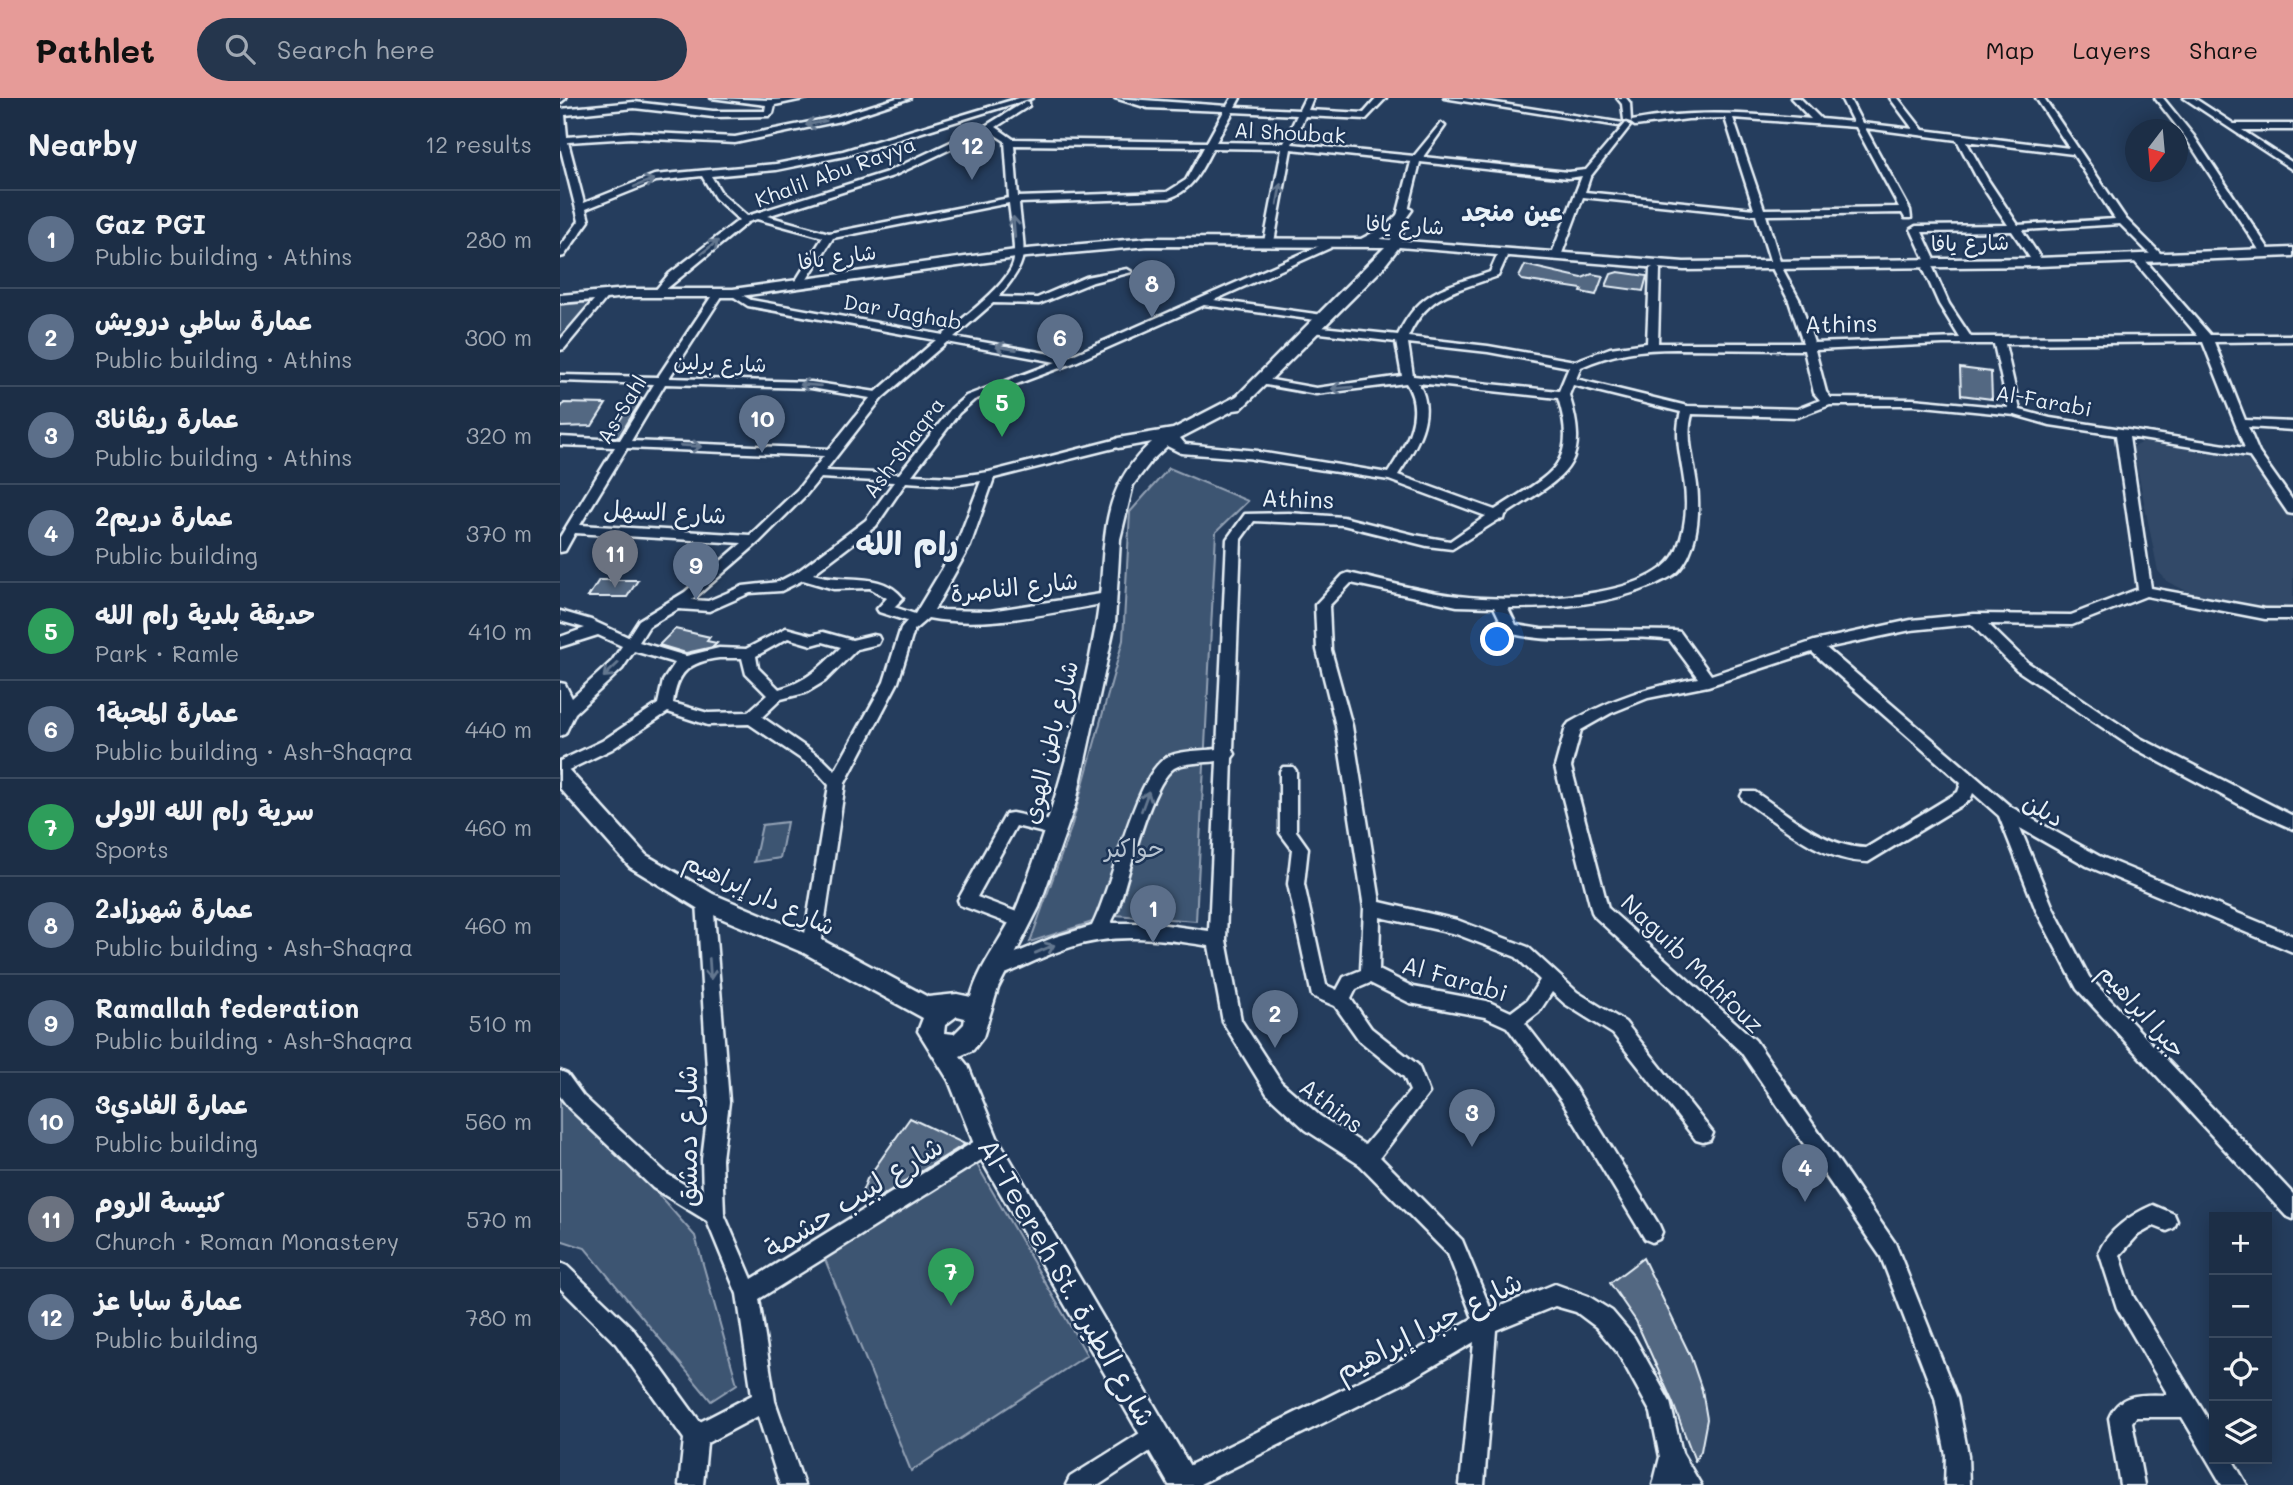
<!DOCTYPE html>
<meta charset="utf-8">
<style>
body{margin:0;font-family:Mali,"Playpen Sans Arabic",sans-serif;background:#25364d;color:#f1f3f6}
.controls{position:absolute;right:21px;bottom:21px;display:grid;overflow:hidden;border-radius:0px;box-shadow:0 4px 18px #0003}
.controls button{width:63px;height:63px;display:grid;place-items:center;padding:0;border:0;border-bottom:2px solid #3a4a5f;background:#1c2e46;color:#f1f3f6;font:35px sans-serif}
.compass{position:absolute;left:1565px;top:21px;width:63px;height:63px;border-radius:50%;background:#1c2e46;box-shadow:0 4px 18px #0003;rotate:196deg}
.you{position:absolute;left:938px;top:542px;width:24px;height:24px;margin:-18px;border:5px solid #fff;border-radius:50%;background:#1a73e8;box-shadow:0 0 0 10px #1a73e833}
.badge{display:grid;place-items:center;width:46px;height:46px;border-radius:50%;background:#e69b98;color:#fff;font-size:23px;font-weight:700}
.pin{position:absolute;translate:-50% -58px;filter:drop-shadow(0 2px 4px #0008)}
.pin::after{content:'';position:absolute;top:37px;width:24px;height:21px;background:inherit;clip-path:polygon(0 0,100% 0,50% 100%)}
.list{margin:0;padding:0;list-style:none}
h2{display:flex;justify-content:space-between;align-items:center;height:91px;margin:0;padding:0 28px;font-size:30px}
h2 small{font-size:23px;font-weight:400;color:#a0a8b3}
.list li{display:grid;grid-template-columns:46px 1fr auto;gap:21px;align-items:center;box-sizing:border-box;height:98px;padding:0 28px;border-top:2px solid #3a4a5f}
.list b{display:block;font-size:26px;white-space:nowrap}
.list p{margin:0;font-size:23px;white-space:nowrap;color:#a0a8b3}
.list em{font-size:23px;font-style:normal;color:#a0a8b3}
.icon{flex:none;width:38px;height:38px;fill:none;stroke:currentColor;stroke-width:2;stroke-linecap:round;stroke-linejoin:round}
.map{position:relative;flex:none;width:1733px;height:1387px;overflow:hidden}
header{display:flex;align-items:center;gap:42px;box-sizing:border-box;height:98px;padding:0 35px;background:#e69b98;color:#111}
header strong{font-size:33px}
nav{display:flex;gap:38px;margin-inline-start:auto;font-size:24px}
.search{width:490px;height:63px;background:#25364d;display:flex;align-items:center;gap:18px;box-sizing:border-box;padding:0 24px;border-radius:38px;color:#a0a8b3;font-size:26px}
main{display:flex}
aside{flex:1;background:#1c2e46}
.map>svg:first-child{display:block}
</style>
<header>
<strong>Pathlet</strong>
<div class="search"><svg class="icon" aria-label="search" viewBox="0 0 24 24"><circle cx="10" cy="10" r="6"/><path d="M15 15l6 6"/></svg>Search here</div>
<nav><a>Map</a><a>Layers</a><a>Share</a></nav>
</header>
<main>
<aside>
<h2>Nearby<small>12 results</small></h2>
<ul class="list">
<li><span class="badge" style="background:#5c6f8a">1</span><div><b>Gaz PGI</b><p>Public building · Athins</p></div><em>280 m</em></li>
<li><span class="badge" style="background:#5c6f8a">2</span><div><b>عمارة ساطي درويش</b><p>Public building · Athins</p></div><em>300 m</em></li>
<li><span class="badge" style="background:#5c6f8a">3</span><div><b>عمارة ريڤانا3</b><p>Public building · Athins</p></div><em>320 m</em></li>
<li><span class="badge" style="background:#5c6f8a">4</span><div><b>عمارة دريم2</b><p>Public building</p></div><em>370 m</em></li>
<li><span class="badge" style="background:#2e9e5b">5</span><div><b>حديقة بلدية رام الله</b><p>Park · Ramle</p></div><em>410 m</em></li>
<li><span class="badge" style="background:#5c6f8a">6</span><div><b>عمارة المحبة1</b><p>Public building · Ash-Shaqra</p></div><em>440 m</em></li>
<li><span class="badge" style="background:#2e9e5b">7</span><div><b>سرية رام الله الاولى</b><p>Sports</p></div><em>460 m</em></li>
<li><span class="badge" style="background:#5c6f8a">8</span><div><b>عمارة شهرزاد2</b><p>Public building · Ash-Shaqra</p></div><em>460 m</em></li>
<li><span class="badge" style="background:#5c6f8a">9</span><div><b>Ramallah federation</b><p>Public building · Ash-Shaqra</p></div><em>510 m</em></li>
<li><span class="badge" style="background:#5c6f8a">10</span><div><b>عمارة الفادي3</b><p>Public building</p></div><em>560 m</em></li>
<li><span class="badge" style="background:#6b7280">11</span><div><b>كنيسة الروم</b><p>Church · Roman Monastery</p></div><em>570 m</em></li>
<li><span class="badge" style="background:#5c6f8a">12</span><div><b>عمارة سابا عز</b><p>Public building</p></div><em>780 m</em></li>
</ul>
</aside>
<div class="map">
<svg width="1733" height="1387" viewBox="0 0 1733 1387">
<rect width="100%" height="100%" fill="#253d5d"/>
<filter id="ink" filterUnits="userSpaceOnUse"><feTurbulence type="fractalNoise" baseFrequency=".0143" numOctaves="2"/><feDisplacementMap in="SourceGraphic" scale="14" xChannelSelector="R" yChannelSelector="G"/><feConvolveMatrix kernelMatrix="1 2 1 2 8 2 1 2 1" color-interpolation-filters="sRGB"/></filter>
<g filter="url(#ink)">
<polygon fill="#334a68" points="1586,342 1677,356 1698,368 1733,421 1733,506 1698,511 1633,496 1608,484 1598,473 1573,349"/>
<g fill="#3e5472" stroke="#93a2b5" stroke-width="2">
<polygon points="32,204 5,238 0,242 0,207"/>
<polygon points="609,370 688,403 656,434 636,823 554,817 470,844 511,730 563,542 570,414"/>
<polygon points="227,724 220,760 194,764 202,727"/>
<polygon points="0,985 135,1138 177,1286 151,1303 25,1150 0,1142"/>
<polygon points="416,1065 527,1257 351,1373 264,1159"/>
</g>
<g fill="#536782" stroke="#e8f1f8" stroke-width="2">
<polygon points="965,167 1022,180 1032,176 1043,178 1036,197 1021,194 1022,191 962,182 959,179"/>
<polygon points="1058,174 1087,178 1083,193 1046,188 1051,176"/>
<polygon points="1400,270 1431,274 1432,301 1401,297"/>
<polygon points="76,297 82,301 59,339 49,339"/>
<polygon points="4,305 46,306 32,328 0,329 0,311"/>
<polygon points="39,482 78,482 67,499 28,499"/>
<polygon points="115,531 150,539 147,543 157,545 153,549 126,555 99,547"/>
<polygon points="350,1020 405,1046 310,1105 302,1094 307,1081"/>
<polygon points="1083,1160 1130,1257 1142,1292 1147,1321 1141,1353 1135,1363 1112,1303 1076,1223 1050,1185"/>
</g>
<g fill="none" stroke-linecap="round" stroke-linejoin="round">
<g stroke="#e8f1f8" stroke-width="5">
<g id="minor">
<polygon points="0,0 6,0 0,5"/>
<path d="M151,0l60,2 37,-2 -33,7 -2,8 -4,3 -56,1 -79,-9 -69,7 2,22 64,-5 104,5 100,-20 62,-19h13l-70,23 -105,22 -104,-5 -63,4 16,61 70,-28 122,-11 67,-13 176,-53h13l-187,58 -69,14 -65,6 11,18 25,22 140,-44 100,-47 39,-24 3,1v4l-33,21 17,12 194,3 17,-31 -76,-3 -33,-10 112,8 5,-8h8l-5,9 64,3 6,-12h8l-5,12 56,3 13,-15h9l-20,21 -61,-3 -13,28 122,12 27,-33 4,3 -22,31 145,15 18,-2 40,-47 4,3 -40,51 -5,15 169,17 -29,-91 -37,1 -53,7 -4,-3 1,-2c60,-12 118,-7 179,-2l-20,-21h9l21,21 32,3 -12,-24h8l13,25 51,6 -23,-31h8l25,32 146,18 -33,-50h8l82,121 40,40 -9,2 -37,-37 -98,6 21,32 -5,3 -4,-1 -22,-33 -90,1 15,32 -4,4 16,36 22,33 227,-1 -63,-74v-4h8l67,77h83v6l-79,1 31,78 48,2v8l-45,-3 11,26 34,48v13l-5,-1 -39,-57 -120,-19 22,151 114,21h28v10h-28l-119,-23 -74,29 -84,-1 39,38 113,76 153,78v13l-45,-20 -118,-63 -113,-76 -46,-46 -60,6 -85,18 185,159 88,49 194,80v16l-206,-86 -67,-38 33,80 36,69 204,217v25l-7,-3 -209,-227 -41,-79 -37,-94 -26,-23 -3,7 -102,62c-48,-1 -86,-36 -125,-62l-2,-4 2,-4h12c33,22 69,55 111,56l92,-56 3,-9 -149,-131 -104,34 -60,12 -37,15 -30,17 -10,37 37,141 147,132 140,203 62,155 11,57 1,30h-24l1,-30 -11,-57 -54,-141 -140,-205 -146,-135 -3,-5 -37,-145 11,-40 3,-4c46,-26 76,-35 129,-45l-28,-38c-54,-8 -110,8 -164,-8l-12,-25 -37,-1 -106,-23 -22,23 2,44 21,76 28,176 77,18 71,27 49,45 48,30 88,111 -3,7 -7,2 -7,-2 -83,-106 -48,-30 -13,-12 -13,20 -14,11 50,65 84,137 3,7 -3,7 -7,3 -7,-3 -84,-139 -54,-73 -22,-10 -75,-14 -40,-20 -14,6 -5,10 20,29 47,37 11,28 -49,64 82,83 29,70 64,-26 33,12 24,15 22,26 36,65 12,51 19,32h-48l7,-28 -9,-44 -33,-60 -22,-26 -20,-15 -21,-6 -59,24 -12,155h-24l14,-143 -68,40 -208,103h-23l-3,-5 4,-8 214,-106 83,-48 -25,-64 -88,-89 -54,-35 -39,-36 -44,-72 -14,-76c-50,-8 -95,-14 -144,3 -24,8 -46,20 -70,29l-6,-2 -3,-6 3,-6 66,-27 37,-11c20,-36 43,-156 77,-170 14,-6 33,-5 48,-7l10,-210 18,-25 44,-1 54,4 72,18 35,6 36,-25 -97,-36 -137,-21 -6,-4 6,-4 136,22c17,-26 38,-60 18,-90l-90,11 -56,-10 -6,-3 6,-3 56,10 86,-12 -6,-34 -84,-10 -5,-3 5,-3 86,9c21,-45 48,-48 92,-63l7,-16 5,-3 5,3 -9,20c-42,15 -70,17 -90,61l80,9 87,15 35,-13 37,-5 3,-74 5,-3 5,3 -2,74h145l-14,-42 -16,-31 -17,-55 -173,-18 -22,59 -9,2 -1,-2 31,-80 -14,2 -148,-16 -20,81 -5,3 -5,-3 21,-81 -120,-13 -17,93 -5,3 -5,-3 18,-93 -69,-1c-12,21 -19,42 -44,50l-150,5c4,48 14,55 -21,94l39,1 49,-21 41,-8 5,3 -39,10 -54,22 -46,-1 -39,34 114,20 258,-114 5,3 -1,2 -116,52 109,15 5,3 -5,3 -119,-16 -131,58 -99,37 -15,13 -47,62 41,2 36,-5 129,-33 4,1v6l-128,32 -24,68 -36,64 56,1 117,-18 7,5 -7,5c-59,10 -120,26 -179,15l-14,12 -16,52 -53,101 -24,163 -3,5 -6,3 -6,-3 -3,-5 26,-161 -16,-18 -64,-43 -41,1 -40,-13 -56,37 -52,25v-13l42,-20 56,-37 5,-23 12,-18 -41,-12 -12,18 -47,44 -10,21 -5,2v-53l5,1 7,14 40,-37 10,-15 -24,-11 -38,12v-10l25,-9 -25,-7v-10l31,9 37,17 11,-17 46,-28 57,-49 -167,-10 -10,18 -5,1v-15l55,-90 -55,-2v-8l60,3 34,-56 -94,-3v-6l98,2 57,-86 4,-1 5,3 -55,85 142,4 65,10 60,-52 -188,-34 -20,-13 5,-3 18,10 192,35c18,-16 69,-52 71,-76 1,-18 -3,-38 -5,-56l-176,35 -29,46 -4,1 -5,-3 28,-45 -66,-18 -9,3 -89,73 -5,-3 15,-18 70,-54 -24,-22 -13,-22 -46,5 -70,28 3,12 -25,35 -4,1v-10l19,-26 -19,-75v-37l74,-7 79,9h52l1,-6zM673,14l64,3 -13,28 -68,-1zM1173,20l123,9 43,80 -135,2zM1305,30l92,12 21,40 30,45 -92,1 -5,3 16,35 -4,4 16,36 21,34 -146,5 -14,-42 -18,-33 -16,-53 136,-2 3,5h6l-1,-8zM429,33l16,10 4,57 -180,35 -62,-17 126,-40zM1406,43l107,13 42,65 -97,6 -30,-45zM454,47l190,2 -18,33 -19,12 -149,5zM387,244l109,20 -90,34 -15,13 -52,65 -74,-3 57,-73zM1643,244l42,106 -195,-30 -30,-8 -15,-66zM848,245l80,9 81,15 -10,24 -146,-15zM1383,246h51l14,64 -95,-9 -82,-1 -5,-6 -11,-42zM1116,251l128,1 10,43 6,7 -23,9 -110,-3 -111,-27 5,-12c31,-14 61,-18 95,-18zM858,285l140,15c22,71 -11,77 -63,112l-97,-35c17,-26 40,-61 20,-92zM105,286l146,4 59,10 -41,51 -198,-8zM1013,287l108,27c-7,24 0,45 3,68 4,23 2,48 -7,69 -21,54 -169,53 -219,47 -37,-4 -74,-15 -110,-23l-5,2 -28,30 2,45 19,76 28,182 -3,62 -17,7 -7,13 -11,-5 -22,-101 4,-36 -12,-17v-60l-3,-4h-10l-3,4v62l12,16 -4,35 24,112 23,10 24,34 45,37 6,14 -45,54 -45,-29 -39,-34 -40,-62 -15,-80 6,-182 3,-4 -2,-4 8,-211 13,-18 89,4 84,21 25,3 46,-29 6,-1 1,-4c56,-38 88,-45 64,-120zM1270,307h83l102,10 35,10 66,10 22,154 -67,26 -97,-1 -63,6 -97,21 -103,34 -31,-43 -5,-1 -134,-2 -25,-4 -8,-17c51,0 101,-3 148,-24 7,-4 17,-7 23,-14 16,-18 20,-47 19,-71 0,-29 -14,-57 -6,-85l106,3zM67,350l197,8 -26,33 -48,46 -170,-10zM260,380l74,4 -28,38 -69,52 -19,10 -35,4 -35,15 -16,-1 67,-58 47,-47zM421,383l-25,65 -41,68 -21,-7 9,-9c-22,-28 -59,-14 -90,-24l63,-48 30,-44 47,3zM243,482l31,9 36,-1 17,10 -10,11 2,3 28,9 -6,7 -17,54 -49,89 -12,-12 -61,-42 19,-18 24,-6 20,-12 32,-32 21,-5 2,-4 -2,-4 -5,-1 -21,5 -29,-8 -11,3 -26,-7 -40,21 -27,-1 -33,8 -47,-14 10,-16 29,-17 31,2 41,-18 31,-2zM228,540l24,7 11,-3 18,5c-19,19 -35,35 -62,42l-21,-21 -2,-12zM159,560h23l4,16 21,21 -19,17 -40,1 -35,-10c4,-31 16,-41 46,-45zM657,663l-8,170 -57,-8h-41l7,-14c10,-31 32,-125 56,-141 10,-6 31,-5 43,-7zM820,819l76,17 60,23 24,23 -13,20 -16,12 -24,-11 -74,-14 -34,-17z"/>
<polygon points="884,0 905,0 1063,25 1059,28"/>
<polygon points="1057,0 1066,0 1070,5 1071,24 1064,22 1062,6"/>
<polygon points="1595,0 1603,0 1633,37 1712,156 1711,158 1703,158 1626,40"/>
<polygon points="1624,0 1634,0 1674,26 1733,26 1733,32 1682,32 1733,65 1733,72"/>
<polygon points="40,195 49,197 4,251 0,252 0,242"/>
<polygon points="452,715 496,724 502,726 504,731 502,736 496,738 456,728 417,799 467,818 470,823 467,828 461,830 400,807 398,802 446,716"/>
<polygon points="145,796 151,798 153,803 169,1004 162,1061 164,1116 192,1181 420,1040 427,1037 434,1040 437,1047 434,1054 199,1201 215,1303 244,1387 220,1387 198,1318 147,1345 143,1387 119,1387 124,1341 56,1246 0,1190 0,1165 7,1168 72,1230 140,1324 192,1297 177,1196 147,1123 93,1090 9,1010 0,998 0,973 7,976 23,998 107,1076 143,1098 142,1061 149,1004 137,803 139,798"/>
<path d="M1593,1107l21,9 3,7 -3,7 -7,3 -13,-5 -16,9 -18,20 13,41 81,133v30h18l15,26h-25l-40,-68h-46l-4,5 12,63h-24l-11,-67c11,-27 34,-23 59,-23l-51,-87 -18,-56c9,-22 33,-38 54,-47z"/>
<polygon points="596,1325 604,1328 607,1336 604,1344 539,1387 506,1387 510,1379"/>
</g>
</g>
<g stroke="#e8f1f8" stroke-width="5">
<path id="major" d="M846,108l6,4 -16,22 -16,7 304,23 354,-4 255,-10v8l-255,10 -354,4 -285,-23 -18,23 -140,139 -7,1 -54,28 5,6 73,7v8l-77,-6 -14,-7 -15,14 -19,25 -13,54 -5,84 -39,179 -37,105 -41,81 -15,49 -10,13 -13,6 8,10 29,71 204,348h-32l-191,-331 -29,-73 -31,-50 5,-13 -119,-65 -107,-45 -67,-41 -70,-79v-22l7,2 79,87 67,39 107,45 108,58 29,-3 14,3c9,-34 35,-62 48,-95 34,-89 61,-183 77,-277 13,-70 -4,-130 56,-183l-34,6 -8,-5 8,-5 55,-9 64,-33 148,-149 -237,-1 -132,12 -283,39h-105l-68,6v-8l68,-6h105l283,-39 132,-12 213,1 25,-13zM397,918l8,2 -1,6 -10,10 -10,-1 1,-8z"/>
</g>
<use href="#minor" fill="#1d3557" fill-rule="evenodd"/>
<use href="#major" fill="#1d3557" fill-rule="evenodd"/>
</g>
<defs><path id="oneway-shaft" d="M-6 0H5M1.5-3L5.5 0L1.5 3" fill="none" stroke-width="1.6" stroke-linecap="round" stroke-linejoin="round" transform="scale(1.75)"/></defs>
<g stroke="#64778f">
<use href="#oneway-shaft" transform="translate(256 25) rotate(168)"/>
<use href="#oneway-shaft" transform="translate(84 85) rotate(-21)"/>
<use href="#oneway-shaft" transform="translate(719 96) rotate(-80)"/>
<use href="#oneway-shaft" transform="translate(454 129) rotate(-94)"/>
<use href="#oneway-shaft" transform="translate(150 149) rotate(-38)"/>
<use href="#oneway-shaft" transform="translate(446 250) rotate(-171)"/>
<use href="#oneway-shaft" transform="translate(250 287) rotate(-175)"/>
<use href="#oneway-shaft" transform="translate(782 290) rotate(175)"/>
<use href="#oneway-shaft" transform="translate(131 348) rotate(3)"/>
<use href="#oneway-shaft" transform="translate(51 572) rotate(136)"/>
<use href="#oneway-shaft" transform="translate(585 703) rotate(-70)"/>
<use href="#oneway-shaft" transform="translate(485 851) rotate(-23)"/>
<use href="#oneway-shaft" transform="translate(150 871) rotate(86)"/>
</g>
</g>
<g text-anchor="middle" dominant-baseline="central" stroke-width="5" stroke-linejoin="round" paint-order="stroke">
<g font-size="21" fill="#e8f1f8" stroke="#1d3557">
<text transform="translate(730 34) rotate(3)">Al Shoubak</text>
<text transform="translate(275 73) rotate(-20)">Khalil Abu Rayya</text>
<text transform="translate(845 126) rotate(3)">شارع يافا</text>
<text transform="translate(1410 144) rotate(-1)">شارع يافا</text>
<text transform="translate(277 158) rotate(-8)">شارع يافا</text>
<text transform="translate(343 213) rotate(10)">Dar Jaghab</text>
<text transform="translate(160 264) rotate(2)">شارع برلين</text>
<text transform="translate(1484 302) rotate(10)">Al-Farabi</text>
<text transform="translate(61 311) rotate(-59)">As-Sahl</text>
<text transform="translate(343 349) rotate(-53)">Ash-Shaqra</text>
</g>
<g font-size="24" fill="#e8f1f8" stroke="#1d3557">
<text transform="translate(1281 225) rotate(-1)">Athins</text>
<text transform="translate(738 400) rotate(2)">Athins</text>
<text transform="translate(105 413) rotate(3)">شارع السهل</text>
<text transform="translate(454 488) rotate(-6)">شارع الناصرة</text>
<text transform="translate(489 644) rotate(-76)">شارع باطن الهوى</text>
<text transform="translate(1484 711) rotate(30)">دبلن</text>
<text transform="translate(200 795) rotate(25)">شارع دار إبراهيم</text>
<text transform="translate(1133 865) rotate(44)">Naguib Mahfouz</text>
<text transform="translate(895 880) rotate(16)">Al Farabi</text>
<text transform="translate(1583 912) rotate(48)">جبرا ابراهيم</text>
<text transform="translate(772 1007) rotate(37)">Athins</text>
</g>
<g font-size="24" fill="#b5c2d0" stroke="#1d3557">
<text x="574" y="749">حواكير</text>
</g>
<g font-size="26" font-weight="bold" fill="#e8f1f8" stroke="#1d3557">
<text x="952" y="113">عين منجد</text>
</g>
<g font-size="28" fill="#e8f1f8" stroke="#1d3557">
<text transform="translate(126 1038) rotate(-90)">شارع دمشق</text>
<text transform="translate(293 1098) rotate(-32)">شارع لبيب حشمة</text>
<text transform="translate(508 1184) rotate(60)">Al-Teereh St. شارع الطيرة</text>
<text transform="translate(868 1227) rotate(-27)">شارع جبرا إبراهيم</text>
</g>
<g font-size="32" font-weight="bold" fill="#e8f1f8" stroke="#1d3557">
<text x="347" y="444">رام الله</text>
</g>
</g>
</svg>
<div class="controls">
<button>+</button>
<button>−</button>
<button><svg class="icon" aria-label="locate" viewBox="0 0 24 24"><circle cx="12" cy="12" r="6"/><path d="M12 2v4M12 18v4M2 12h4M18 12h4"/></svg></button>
<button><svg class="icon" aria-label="layers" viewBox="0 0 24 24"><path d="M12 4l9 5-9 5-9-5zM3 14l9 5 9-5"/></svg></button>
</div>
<svg class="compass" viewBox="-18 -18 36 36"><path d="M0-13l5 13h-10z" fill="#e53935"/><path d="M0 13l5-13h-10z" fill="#a0a8b3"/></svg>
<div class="you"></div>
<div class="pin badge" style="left:593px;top:845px;background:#5c6f8a">1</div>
<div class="pin badge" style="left:715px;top:950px;background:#5c6f8a">2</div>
<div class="pin badge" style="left:912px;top:1049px;background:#5c6f8a">3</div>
<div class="pin badge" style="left:1245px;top:1104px;background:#5c6f8a">4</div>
<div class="pin badge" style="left:442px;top:339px;background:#2e9e5b">5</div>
<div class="pin badge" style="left:500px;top:274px;background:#5c6f8a">6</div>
<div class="pin badge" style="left:391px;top:1208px;background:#2e9e5b">7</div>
<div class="pin badge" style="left:592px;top:220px;background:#5c6f8a">8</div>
<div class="pin badge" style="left:136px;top:502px;background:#5c6f8a">9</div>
<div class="pin badge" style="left:202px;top:355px;background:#5c6f8a">10</div>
<div class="pin badge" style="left:55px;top:490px;background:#6b7280">11</div>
<div class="pin badge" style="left:412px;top:82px;background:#5c6f8a">12</div>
</div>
</main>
